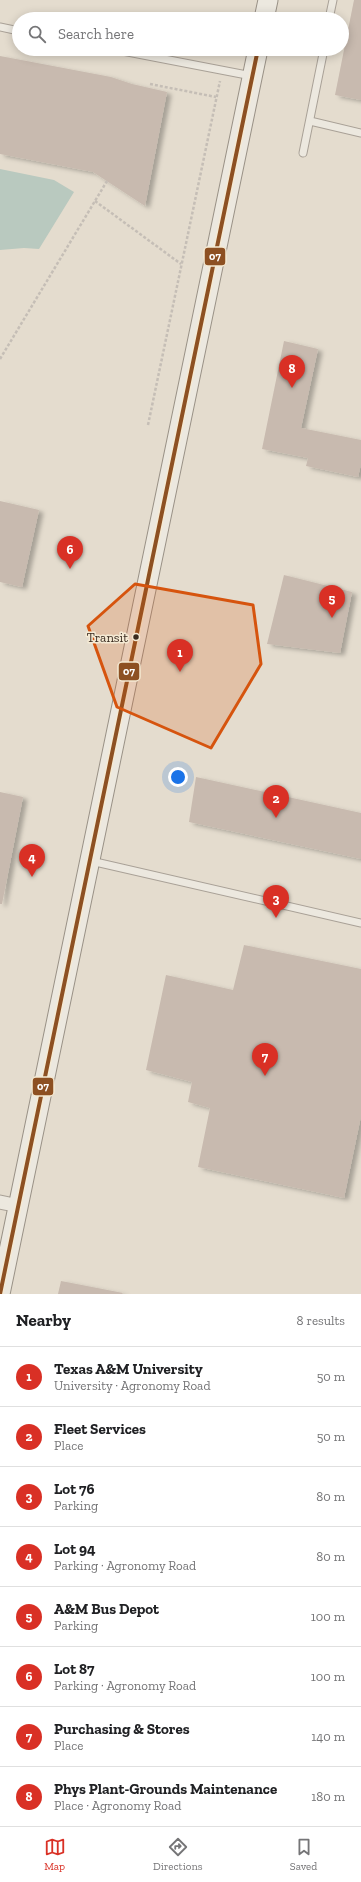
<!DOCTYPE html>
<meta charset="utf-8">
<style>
body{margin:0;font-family:"Zilla Slab",serif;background:#f6f6f6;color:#202124}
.you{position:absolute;left:178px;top:777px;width:14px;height:14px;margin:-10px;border:3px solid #fff;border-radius:50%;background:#1a73e8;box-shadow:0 0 0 6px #1a73e833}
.badge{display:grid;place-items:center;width:26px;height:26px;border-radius:50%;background:#d93025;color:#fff;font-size:13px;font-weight:700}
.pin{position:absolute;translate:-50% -33px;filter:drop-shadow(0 1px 2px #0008)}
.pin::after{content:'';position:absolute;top:21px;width:14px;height:12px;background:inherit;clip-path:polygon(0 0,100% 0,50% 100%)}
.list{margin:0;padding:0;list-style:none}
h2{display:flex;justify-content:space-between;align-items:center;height:52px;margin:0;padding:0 16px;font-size:17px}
h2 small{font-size:13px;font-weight:400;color:#757577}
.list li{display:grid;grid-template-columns:26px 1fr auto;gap:12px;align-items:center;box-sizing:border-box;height:60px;padding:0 16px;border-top:1px solid #e0e0e0}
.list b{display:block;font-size:15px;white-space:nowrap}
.list p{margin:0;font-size:13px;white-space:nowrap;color:#757577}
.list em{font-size:13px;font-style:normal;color:#757577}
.icon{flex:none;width:22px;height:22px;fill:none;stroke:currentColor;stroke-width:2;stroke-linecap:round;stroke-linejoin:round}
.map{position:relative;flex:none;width:361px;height:1294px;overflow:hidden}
.search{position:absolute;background:#fff;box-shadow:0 2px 10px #0003;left:12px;right:12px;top:12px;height:44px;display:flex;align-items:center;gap:10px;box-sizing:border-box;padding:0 14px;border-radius:22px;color:#757577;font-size:15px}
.sheet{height:532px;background:#fff}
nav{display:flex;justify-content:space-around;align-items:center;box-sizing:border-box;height:56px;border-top:1px solid #e0e0e0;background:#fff;font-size:11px;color:#757577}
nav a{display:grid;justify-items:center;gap:2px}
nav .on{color:#d93025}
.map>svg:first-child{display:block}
</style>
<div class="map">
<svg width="361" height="1294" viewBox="0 0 361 1294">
<defs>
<filter id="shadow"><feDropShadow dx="4.5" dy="2.5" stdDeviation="2" flood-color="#0004"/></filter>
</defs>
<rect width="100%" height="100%" fill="#e4dcce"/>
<polygon fill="#b9c9bf" points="0,169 54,180 74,192 39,249 24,248 0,250"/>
<g fill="#c8baaf" filter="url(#shadow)">
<polygon points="354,0 361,0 361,100 335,95"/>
<polygon points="127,14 147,18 147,19 126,19"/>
<polygon points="0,56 111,77 132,84 167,92 145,206 93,172 0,154"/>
<polygon points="284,341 318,349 301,428 361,440 361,464 358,477 306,466 308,458 262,449"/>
<polygon points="0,501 39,510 22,587 0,582"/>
<polygon points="284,575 352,592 340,653 267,644"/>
<polygon points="196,777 361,813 361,859 189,822"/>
<polygon points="0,792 23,797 2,904 0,904"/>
<polygon points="244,945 361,969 361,1116 344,1198 198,1167 210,1108 188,1102 192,1082 146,1070 166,975 233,990"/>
<polygon points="61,1281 123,1293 122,1294 58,1294"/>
</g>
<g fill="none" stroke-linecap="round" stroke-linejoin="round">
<g stroke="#a9a197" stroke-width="9">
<g id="lane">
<polyline points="329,19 333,0"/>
<polyline points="0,27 19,31"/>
<polyline points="112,49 252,76"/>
<polyline points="310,121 361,133"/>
<polyline points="303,153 324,49"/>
<polyline points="91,861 361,923"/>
</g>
</g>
<g stroke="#a9a197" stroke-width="15">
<polyline id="street" points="0,1202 19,1206"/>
</g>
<g stroke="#999186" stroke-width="21">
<g id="secondary">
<polyline points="264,19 268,0"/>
<polyline points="0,1294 258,49"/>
</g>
</g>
<g stroke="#c5beb6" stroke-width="2.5" stroke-dasharray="3 2" stroke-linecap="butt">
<polyline points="150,84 216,97"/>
<polyline points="95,201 181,264"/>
<polyline points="0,359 107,181"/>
<polyline points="148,425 220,81"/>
</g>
<use href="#lane" stroke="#ece8df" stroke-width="7"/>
<use href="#street" stroke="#ece8df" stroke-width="13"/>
<use href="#secondary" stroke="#ece8df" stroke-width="19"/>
<g stroke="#f5ead4" stroke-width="7">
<polyline id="bus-1" points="0,1294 258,49"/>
</g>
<use href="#bus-1" stroke="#8d5022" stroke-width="4"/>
</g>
<path fill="#d6540e" fill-opacity="0.2" stroke="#d6540e" stroke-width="3" stroke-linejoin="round" d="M135,584l118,21 8,59 -50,84 -94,-41 -29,-81z"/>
<circle fill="#392a1f" stroke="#f5ead4" stroke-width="1.5" cx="136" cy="637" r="3.5"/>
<g text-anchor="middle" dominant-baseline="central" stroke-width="3" stroke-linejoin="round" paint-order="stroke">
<g font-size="13" fill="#392a1f" stroke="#f5ead4" text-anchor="end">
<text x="128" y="637">Transit</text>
</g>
</g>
<g stroke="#f5ead4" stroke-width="1.5">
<rect x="204" y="247" width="22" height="19" rx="4" fill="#8d5022"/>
<rect x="118" y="662" width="22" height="19" rx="4" fill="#8d5022"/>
<rect x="32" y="1077" width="22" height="19" rx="4" fill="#8d5022"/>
</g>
<g font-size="11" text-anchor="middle" font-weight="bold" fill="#fff">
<text x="215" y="260">07</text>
<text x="129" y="675">07</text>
<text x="43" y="1090">07</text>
</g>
</svg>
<div class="you"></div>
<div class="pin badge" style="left:180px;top:672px">1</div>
<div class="pin badge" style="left:276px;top:818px">2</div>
<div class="pin badge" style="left:276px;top:918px">3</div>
<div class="pin badge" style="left:32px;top:877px">4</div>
<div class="pin badge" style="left:332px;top:618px">5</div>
<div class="pin badge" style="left:70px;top:569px">6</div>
<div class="pin badge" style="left:265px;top:1076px">7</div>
<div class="pin badge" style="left:292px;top:388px">8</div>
<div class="search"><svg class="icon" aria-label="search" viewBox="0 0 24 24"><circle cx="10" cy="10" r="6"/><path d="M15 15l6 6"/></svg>Search here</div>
</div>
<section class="sheet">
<h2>Nearby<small>8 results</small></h2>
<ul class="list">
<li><span class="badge">1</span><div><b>Texas A&amp;M University</b><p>University · Agronomy Road</p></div><em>50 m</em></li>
<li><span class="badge">2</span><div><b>Fleet Services</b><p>Place</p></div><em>50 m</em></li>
<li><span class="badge">3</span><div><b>Lot 76</b><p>Parking</p></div><em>80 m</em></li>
<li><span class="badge">4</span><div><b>Lot 94</b><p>Parking · Agronomy Road</p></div><em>80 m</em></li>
<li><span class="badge">5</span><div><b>A&amp;M Bus Depot</b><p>Parking</p></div><em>100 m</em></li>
<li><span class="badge">6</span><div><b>Lot 87</b><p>Parking · Agronomy Road</p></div><em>100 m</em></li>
<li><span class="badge">7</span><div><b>Purchasing &amp; Stores</b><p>Place</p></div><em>140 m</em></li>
<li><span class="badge">8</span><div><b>Phys Plant-Grounds Maintenance</b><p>Place · Agronomy Road</p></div><em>180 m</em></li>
</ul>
</section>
<nav>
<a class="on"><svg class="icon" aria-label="map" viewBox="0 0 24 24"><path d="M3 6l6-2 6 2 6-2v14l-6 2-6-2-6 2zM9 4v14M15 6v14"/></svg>Map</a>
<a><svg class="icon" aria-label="directions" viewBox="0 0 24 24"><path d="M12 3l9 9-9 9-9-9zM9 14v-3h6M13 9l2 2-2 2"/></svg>Directions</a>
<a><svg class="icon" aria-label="saved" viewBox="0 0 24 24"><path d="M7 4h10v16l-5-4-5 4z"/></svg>Saved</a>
</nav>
